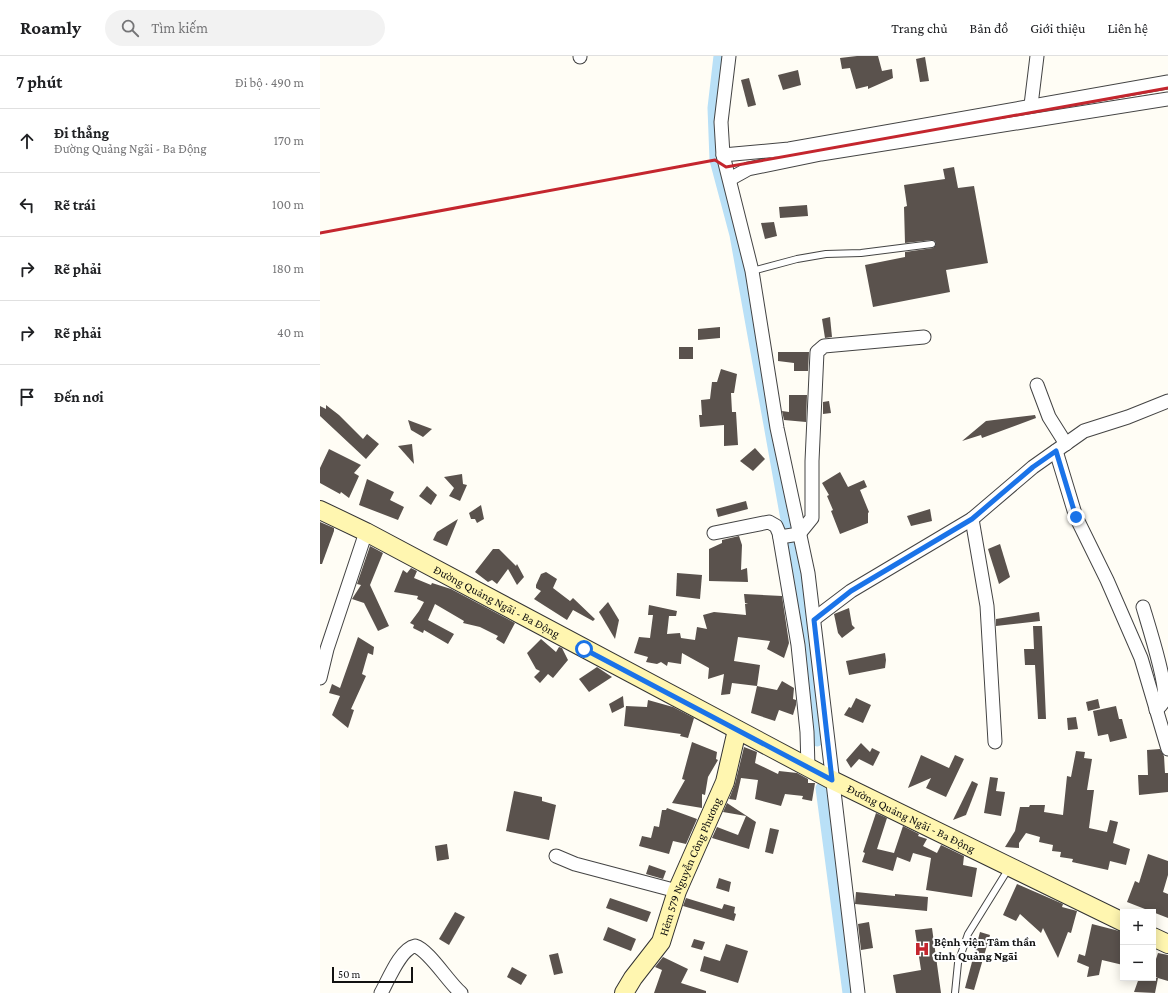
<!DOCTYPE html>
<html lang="vi">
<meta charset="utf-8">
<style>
body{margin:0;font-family:"Crimson Pro",serif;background:#f2f2f2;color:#202124}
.controls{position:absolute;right:12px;bottom:12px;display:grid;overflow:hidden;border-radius:0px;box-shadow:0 2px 10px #0003}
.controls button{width:36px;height:36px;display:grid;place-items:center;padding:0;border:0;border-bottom:1px solid #e0e0e0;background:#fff;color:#202124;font:20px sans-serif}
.scale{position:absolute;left:12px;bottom:10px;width:81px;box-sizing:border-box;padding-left:4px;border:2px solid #111;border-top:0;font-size:11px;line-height:14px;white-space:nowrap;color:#111;-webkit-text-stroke:3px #fff;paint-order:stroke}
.stop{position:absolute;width:12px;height:12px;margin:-9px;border:3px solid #1a73e8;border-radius:50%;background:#fff}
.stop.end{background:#1a73e8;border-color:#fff;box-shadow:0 1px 4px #0008}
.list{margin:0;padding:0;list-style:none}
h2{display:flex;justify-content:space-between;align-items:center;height:52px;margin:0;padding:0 16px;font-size:17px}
h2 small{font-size:13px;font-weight:400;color:#757577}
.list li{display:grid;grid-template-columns:26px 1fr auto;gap:12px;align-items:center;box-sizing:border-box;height:64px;padding:0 16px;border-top:1px solid #e0e0e0}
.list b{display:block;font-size:15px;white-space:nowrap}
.list p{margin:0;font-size:13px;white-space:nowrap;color:#757577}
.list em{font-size:13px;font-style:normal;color:#757577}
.icon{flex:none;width:22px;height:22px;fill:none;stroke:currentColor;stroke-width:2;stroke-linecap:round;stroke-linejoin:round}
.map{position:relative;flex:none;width:848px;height:937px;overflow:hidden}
header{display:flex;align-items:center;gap:24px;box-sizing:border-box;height:56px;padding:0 20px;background:#fff;border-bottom:1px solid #e0e0e0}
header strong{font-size:19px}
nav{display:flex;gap:22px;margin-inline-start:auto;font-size:14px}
.search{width:280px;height:36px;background:#f2f2f2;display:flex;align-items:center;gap:10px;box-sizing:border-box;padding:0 14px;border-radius:22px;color:#757577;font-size:15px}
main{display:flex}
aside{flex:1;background:#fff}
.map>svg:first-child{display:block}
</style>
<header>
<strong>Roamly</strong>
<div class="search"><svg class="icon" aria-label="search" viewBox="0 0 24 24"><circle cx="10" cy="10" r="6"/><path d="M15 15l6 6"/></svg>Tìm kiếm</div>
<nav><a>Trang chủ</a><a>Bản đồ</a><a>Giới thiệu</a><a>Liên hệ</a></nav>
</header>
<main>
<aside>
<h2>7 phút<small>Đi bộ · 490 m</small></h2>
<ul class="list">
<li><svg class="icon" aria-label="ahead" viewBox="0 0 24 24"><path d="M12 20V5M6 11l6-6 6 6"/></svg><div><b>Đi thẳng</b><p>Đường Quảng Ngãi - Ba Động</p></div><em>170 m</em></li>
<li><svg class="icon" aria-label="left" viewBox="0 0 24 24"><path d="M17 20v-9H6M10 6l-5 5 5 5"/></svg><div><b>Rẽ trái</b></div><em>100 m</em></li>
<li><svg class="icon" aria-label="right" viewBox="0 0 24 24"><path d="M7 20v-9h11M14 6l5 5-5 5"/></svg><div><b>Rẽ phải</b></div><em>180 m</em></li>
<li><svg class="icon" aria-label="right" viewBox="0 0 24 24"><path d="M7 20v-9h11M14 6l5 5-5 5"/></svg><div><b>Rẽ phải</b></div><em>40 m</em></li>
<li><svg class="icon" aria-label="arrive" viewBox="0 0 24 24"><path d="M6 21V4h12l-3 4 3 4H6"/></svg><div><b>Đến nơi</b></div></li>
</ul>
</aside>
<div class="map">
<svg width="848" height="937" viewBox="0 0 848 937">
<rect width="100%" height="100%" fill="#fffdf5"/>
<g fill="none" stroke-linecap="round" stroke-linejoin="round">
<g stroke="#b9e0f7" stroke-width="11">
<polyline points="399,0 393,52 395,104 415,179 493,614 497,685"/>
<polyline points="501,732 528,937"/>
</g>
</g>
<g fill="#5a524d">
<polygon points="537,0 558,0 562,15 572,13 573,22 548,33 548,30 536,33 530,12 522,13 520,2"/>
<polygon points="605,1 609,25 600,26 596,3"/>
<polygon points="478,14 481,29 463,34 458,19"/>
<polygon points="429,22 436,49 428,51 421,24"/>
<polygon points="634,111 638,132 654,130 668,207 626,214 630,236 553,251 545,209 585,201 585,196 613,192 616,189 615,185 612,184 585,187 584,151 587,150 584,129 625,123 623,113"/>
<polygon points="487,149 488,160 460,162 459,151"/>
<polygon points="454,166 457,180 445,183 441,167"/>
<polygon points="510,261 512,281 505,282 502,263"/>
<polygon points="400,271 400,282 378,284 378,273"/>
<rect x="359" y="291" width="14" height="12"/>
<polygon points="458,296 489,296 488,315 474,315 474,307 458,305"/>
<polygon points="401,313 417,318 414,337 411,337 412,356 416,356 418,389 404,390 404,369 380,371 379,359 382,359 381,344 390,343 392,326 397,326"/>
<polygon points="469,339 487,339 486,366 464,364 462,355 469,356"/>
<polygon points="509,345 511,357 503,358 503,346"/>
<polygon points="6,349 19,359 43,383 47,378 59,388 46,403 0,360 0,350 6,353"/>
<polygon points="715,359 716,362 662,382 661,379 642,385 666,365"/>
<polygon points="88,364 112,373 103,381 91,374"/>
<polygon points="92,388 94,408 78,390"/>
<polygon points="435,392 445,403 433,415 420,405"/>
<polygon points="9,393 41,409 34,417 39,420 29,442 21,436 20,438 0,427 0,412"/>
<polygon points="520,416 528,431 544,424 547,431 540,434 549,456 548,457 548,467 520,478 511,455 513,454 507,440 509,439 502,427"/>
<polygon points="142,418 143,428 147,429 140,445 129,440 134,432 124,421"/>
<polygon points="47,423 74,436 70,444 84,451 78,464 39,449"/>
<polygon points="107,430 117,439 111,449 99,440"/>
<polygon points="426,445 428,453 398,461 396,453"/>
<polygon points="161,449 164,463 157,467 155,463 151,463 149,457"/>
<polygon points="610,453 612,465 591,470 587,460"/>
<polygon points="138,463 127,490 113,484 117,476"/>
<polygon points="0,466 14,472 14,475 2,508 0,508"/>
<polygon points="419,480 422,489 421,514 427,512 428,526 389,525 389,493 402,487 402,484"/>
<polygon points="680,488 690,521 679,528 668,493"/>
<polygon points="50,490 63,497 50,529 69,570 58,575 44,547 32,543 41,529 37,528"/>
<polygon points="173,493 179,493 196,510 197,508 204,521 197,529 188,513 177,528 172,524 168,526 155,516"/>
<polygon points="91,512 97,515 94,522 111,529 112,527 131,533 195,567 184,588 176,583 178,580 160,571 143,567 144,565 115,548 108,564 134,578 128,588 104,574 103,577 93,572 94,569 90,567 99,555 104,546 97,543 98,540 74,536 83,514 87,517"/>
<polygon points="226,516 237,523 233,532 250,545 253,542 275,563 273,565 253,554 247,564 214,543 221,535 216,532 216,529 221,518"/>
<polygon points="357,517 382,519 380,543 356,540"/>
<polygon points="424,538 462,540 469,587 464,602 447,593 450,585 418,581 414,605 440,609 437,630 412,627 410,638 401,639 404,618 388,623 389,612 362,597 361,608 348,606 347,610 341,606 337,608 326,606 328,601 314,597 319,581 330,582 333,559 328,559 329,549 357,555 356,560 349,560 347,578 360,577 361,582 375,584 377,571 387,573 383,559 394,556 426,559 425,548 428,548 425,547"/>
<polygon points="288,546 299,564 295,583 279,556"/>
<polygon points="529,552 532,569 535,572 522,582 518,577 514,558"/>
<polygon points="719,556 720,565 676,570 676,563"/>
<polygon points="713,570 722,570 726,663 718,663 715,609 705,609 704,593 714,593"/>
<polygon points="38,581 54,591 53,599 48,597 42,618 46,620 31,653 34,654 28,672 12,659 20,640 9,637 12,628 20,632"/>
<polygon points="221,583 236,596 239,591 242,592 248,604 233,622 228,618 220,627 214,621 220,615 216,613 207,597"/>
<polygon points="565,597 566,604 565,612 529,619 526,605"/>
<polygon points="277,611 292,621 269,636 259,623"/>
<polygon points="462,625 474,632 473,643 476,644 476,649 473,659 459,654 455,665 431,657 437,630 457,634"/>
<polygon points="303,640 304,651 292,657 289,648"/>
<polygon points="536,642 551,649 543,667 524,659 529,651 531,652"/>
<polygon points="778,643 780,652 768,655 766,646"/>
<polygon points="328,644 353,651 374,662 368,682 360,680 361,678 304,670 306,650 327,651"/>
<polygon points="796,650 799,663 802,663 807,682 790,686 788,678 778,680 773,655"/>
<polygon points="756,661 758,673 748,674 747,662"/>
<polygon points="372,686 397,696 396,703 398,704 388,721 385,739 382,738 382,752 352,747 365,724 362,723"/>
<polygon points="541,687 550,696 552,692 560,696 553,710 539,703 531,712 526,704"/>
<polygon points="424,691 437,696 435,707 458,718 459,715 477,717 488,723 488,727 495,727 492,745 482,743 483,740 465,738 461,750 435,743 438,724 421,722 416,744 409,743 415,728"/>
<polygon points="840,693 844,700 845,717 848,717 848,736 819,739 818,719 828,719 827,694"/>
<polygon points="756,695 765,696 764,702 772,703 767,734 774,734 769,772 787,776 790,764 798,766 793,787 810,793 806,809 790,805 788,814 752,806 753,803 740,801 741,796 732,795 733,789 719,786 720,781 706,777 699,787 699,792 685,791 695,775 700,751 709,751 710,749 725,749 724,756 743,759 747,720 751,721"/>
<polygon points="601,699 629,712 635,699 644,703 626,741 606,732 611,722 588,732"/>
<polygon points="670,721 678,722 676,735 685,736 681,760 664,757"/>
<polygon points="652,725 658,728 646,759 633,764"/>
<polygon points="194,735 222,741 222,745 236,749 229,784 186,775"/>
<polygon points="407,747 436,766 429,793 392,782 397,771 418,779 426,760 403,756"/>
<polygon points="347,752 377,763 366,788 353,785 349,798 319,790 322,780 331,782 334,770 339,771 342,754 346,754"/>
<polygon points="556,757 567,762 557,793 574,797 583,770 599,778 598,780 607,783 603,790 617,797 621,789 644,800 643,809 657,812 652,841 606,834 611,802 593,797 590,806 577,801 573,815 542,806 545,797 543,796"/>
<polygon points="450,772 459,774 453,798 445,796"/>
<polygon points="127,788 129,803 117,805 115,790"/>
<polygon points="828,798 848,805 848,819 843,836 848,838 848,862 807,846 815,825 819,827"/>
<polygon points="329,809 346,815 343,823 326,818"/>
<polygon points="399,822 411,826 409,836 396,832"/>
<polygon points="697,828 743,848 742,851 757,855 751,877 748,876 738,902 723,872 721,877 700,858 696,865 683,859"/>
<polygon points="536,836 575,840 575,838 608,841 607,855 535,848"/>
<polygon points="290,842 331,856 327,866 286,852"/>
<polygon points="366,842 402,853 404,848 415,851 414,857 416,858 414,865 363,850"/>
<polygon points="135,856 145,861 129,889 119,883"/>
<polygon points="549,866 553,892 541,894 538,868"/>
<polygon points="772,868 803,876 803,909 782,904 779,919 767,921 769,911 757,906 759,898 765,900"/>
<polygon points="288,871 316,883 311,895 283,884"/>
<polygon points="612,872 621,937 576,937 573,919 601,914 595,874"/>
<polygon points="660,876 670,879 654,934 645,932"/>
<polygon points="374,883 385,886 382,894 371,891"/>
<polygon points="406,888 428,895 418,927 380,915 384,900 400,905"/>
<polygon points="238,897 243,917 234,919 229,899"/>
<polygon points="838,897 848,899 848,925 838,922 835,937 814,936 819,922 838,922 833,920 833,912"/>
<polygon points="343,901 368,913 361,927 386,935 386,937 334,937 342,914 335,911"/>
<polygon points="192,911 207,919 201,929 187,921"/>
</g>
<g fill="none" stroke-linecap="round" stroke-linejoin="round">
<g stroke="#444" stroke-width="8">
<g id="lane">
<polyline points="432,215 477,203 506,198 541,197 612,188"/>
<polyline points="635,937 638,907 648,878 689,812"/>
</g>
</g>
<g stroke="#444" stroke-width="15">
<g id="street">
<polyline points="409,0 401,66 403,99 432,215 457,372 488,517 538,937"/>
<polyline points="260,1 260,0"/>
<polyline points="711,49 717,0"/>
<polyline points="403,99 469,93 848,26"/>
<polyline points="410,123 428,113 501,98 848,43"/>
<polyline points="717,329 729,361 746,388"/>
<polyline points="736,395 756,461 787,524 821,602 848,693"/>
<polyline points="652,463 667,550 675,686"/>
<polyline points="394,477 449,466 456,470 459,477 478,589 487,676 488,712"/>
<polyline points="460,481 479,478 492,462 492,405 497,296 504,290 604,281"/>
<path d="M823,551c5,17 25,79 21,93 -1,4 -5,7 -8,10"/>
<polyline points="494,563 531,535 652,463 713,411 764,375 808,361 848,345"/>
<polyline points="0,622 7,593 46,476"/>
<polyline points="236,800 255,808 357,835"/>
<path d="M61,937c7,-12 19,-44 34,-47 14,4 33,36 46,47"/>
</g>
</g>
<g stroke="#333" stroke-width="20">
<g id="secondary">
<path id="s1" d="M0,454l46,22 466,248 291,142"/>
<polyline points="833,881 848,888"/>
<path id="s2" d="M304,937l9,-15 28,-36 16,-51 48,-109 12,-52"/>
</g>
</g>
<use href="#lane" stroke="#fff" stroke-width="6"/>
<use href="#street" stroke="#fff" stroke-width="13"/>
<use href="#secondary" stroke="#fff6b0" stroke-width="18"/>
<polyline stroke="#c4262e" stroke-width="3" points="0,177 395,104 406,111 848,32"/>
</g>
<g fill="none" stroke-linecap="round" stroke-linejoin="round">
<polyline stroke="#1a73e8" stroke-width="5" points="264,593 512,724 494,564 531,535 652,463 713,411 736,395 756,461"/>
</g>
<defs>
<g id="hospital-bare" transform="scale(1.2)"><path d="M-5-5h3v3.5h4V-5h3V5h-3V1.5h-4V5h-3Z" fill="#c4262e" stroke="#fff" stroke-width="2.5" paint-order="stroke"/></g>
</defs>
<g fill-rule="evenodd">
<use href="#hospital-bare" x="602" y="893"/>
</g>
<g text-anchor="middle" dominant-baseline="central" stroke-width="4" stroke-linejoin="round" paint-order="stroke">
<g font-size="12" fill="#111" stroke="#fff">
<text stroke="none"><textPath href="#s1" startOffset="199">Đường Quảng Ngãi - Ba Động</textPath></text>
<text stroke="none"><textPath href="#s1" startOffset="667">Đường Quảng Ngãi - Ba Động</textPath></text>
<text stroke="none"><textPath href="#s2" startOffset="144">Hẻm 579 Nguyễn Công Phương</textPath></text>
</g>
<g font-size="12" font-weight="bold" fill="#111" stroke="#fff" text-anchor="start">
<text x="614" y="886">Bệnh viện Tâm thần<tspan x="614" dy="14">tỉnh Quảng Ngãi</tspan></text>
</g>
</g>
</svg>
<div class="controls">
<button>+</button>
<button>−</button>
</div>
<div class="scale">50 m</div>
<div class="stop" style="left:264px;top:593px"></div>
<div class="stop end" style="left:756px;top:461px"></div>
</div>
</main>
